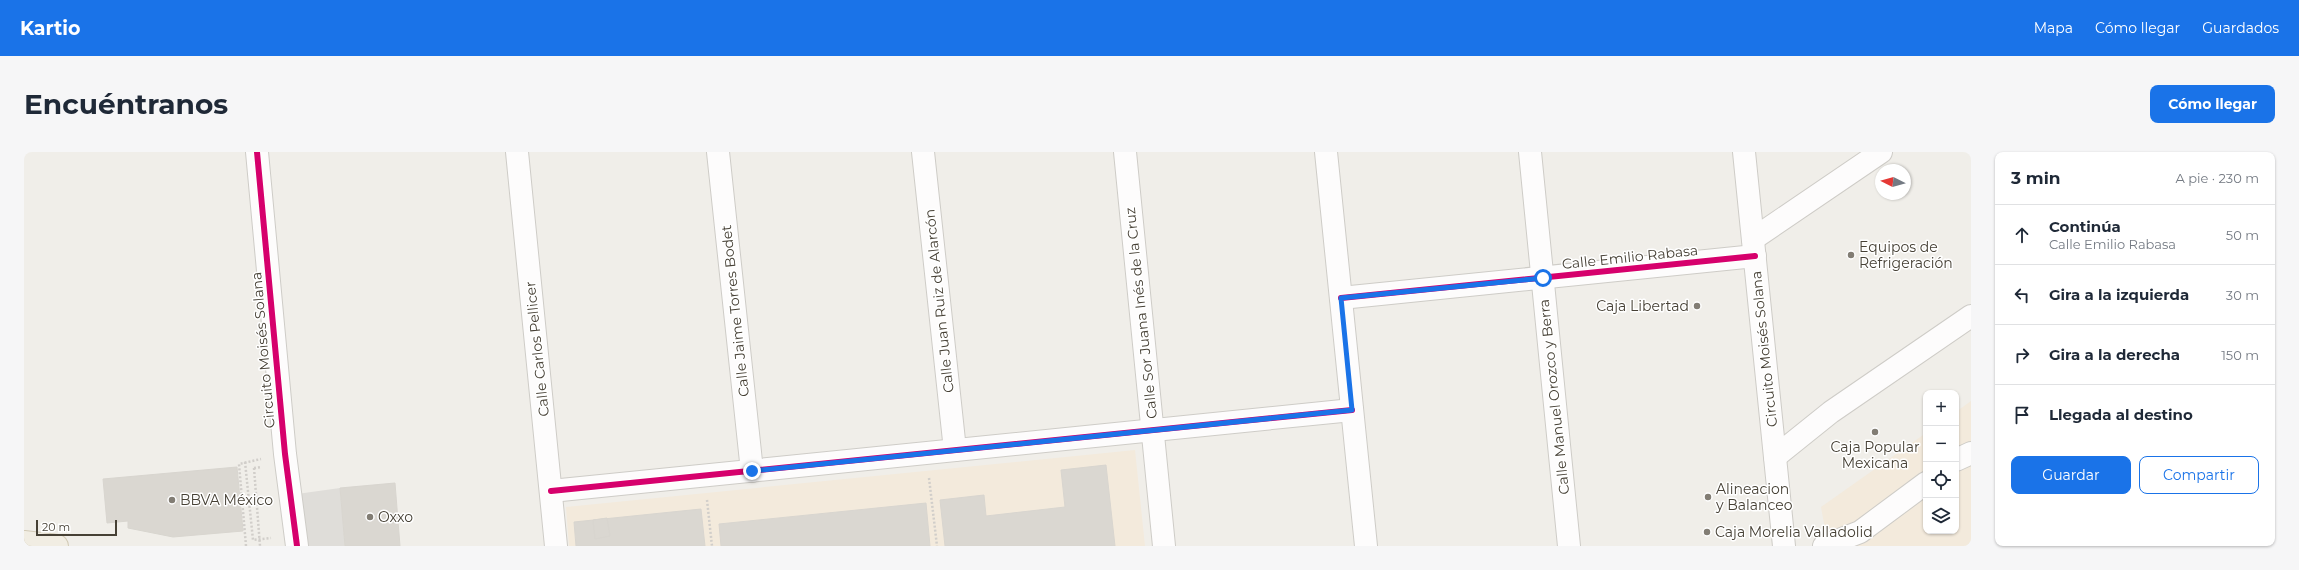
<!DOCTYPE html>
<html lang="es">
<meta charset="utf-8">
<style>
body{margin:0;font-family:Montserrat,sans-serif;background:#f6f6f7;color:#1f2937}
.controls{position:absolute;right:12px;bottom:12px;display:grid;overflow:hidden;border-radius:8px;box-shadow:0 1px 3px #0004}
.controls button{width:36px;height:36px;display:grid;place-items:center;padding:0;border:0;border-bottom:1px solid #e0e1e3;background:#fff;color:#1f2937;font:20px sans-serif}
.compass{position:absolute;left:1851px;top:12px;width:36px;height:36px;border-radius:50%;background:#fff;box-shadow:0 1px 3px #0004;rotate:276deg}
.scale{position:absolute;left:12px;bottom:10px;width:81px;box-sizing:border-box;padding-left:4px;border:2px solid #464035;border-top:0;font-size:11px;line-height:14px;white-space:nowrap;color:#464035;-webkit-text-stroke:3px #fff;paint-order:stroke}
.stop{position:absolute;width:12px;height:12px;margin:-9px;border:3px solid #1a73e8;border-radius:50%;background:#fff}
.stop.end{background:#1a73e8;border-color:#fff;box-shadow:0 1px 4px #0008}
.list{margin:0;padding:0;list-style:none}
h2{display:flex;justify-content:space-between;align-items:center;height:52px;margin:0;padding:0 16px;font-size:17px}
h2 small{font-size:13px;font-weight:400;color:#747a83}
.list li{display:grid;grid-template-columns:26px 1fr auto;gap:12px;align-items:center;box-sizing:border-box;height:60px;padding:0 16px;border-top:1px solid #e0e1e3}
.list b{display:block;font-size:15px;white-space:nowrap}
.list p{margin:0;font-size:13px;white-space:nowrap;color:#747a83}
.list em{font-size:13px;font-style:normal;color:#747a83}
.actions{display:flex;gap:8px;padding:12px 16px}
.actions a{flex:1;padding:9px 0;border:1px solid #1a73e8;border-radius:8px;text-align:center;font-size:14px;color:#1a73e8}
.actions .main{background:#1a73e8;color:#fff}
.icon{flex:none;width:22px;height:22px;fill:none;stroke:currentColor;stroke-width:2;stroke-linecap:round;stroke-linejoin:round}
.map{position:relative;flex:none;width:1947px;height:394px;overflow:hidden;border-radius:8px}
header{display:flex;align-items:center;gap:24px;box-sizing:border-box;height:56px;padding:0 20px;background:#1a73e8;color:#fff}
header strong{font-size:19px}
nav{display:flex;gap:22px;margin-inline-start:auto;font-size:14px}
.intro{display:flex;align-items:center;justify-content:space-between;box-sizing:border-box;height:96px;padding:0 24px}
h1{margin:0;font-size:28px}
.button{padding:10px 18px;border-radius:8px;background:#1a73e8;color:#fff;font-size:14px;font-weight:700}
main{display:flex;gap:24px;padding:0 24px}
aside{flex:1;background:#fff;border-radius:8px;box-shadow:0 1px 3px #0004}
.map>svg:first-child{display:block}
</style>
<header>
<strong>Kartio</strong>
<nav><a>Mapa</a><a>Cómo llegar</a><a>Guardados</a></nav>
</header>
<div class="intro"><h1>Encuéntranos</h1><a class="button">Cómo llegar</a></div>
<main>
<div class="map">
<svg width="1947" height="394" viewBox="0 0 1947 394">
<rect width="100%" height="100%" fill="#f0eee9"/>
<g fill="#f3eadc">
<polygon points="1947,249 1947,394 1804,394 1797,355 1902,281 1902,379 1932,379 1932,260"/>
<polygon points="1111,298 1121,394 545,394 542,355"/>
</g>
<polygon fill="#dfddd9" points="316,336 321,394 276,394 273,342"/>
<g fill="#dad7d1" stroke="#d8d5cf">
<polygon points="1082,313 1091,394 921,394 916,348 960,343 962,364 1041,355 1037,318"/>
<polygon points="213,315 219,379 149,385 104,376 104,369 83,371 79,327"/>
<polygon points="371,331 376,394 321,394 316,336"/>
<polygon points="902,351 906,394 697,394 695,372"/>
<polygon points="677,357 681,394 552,394 550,370"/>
<polygon points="583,366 586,384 571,387 569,368"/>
</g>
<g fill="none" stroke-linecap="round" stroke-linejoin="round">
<g stroke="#ceccc7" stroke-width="24">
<g id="minor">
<polyline points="233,0 261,302 273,394"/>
<polyline points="493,0 532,394"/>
<polyline points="694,0 728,319"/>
<polyline points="899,0 931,298"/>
<polyline points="1101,0 1140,394"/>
<polyline points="1302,0 1342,394"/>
<polyline points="1506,0 1545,394"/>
<polyline points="1720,0 1760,394"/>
<polyline points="1729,87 1857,0"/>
<polyline points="1317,146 1731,104"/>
<polyline points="1751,305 1807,260 1947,164"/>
<polyline points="1932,308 1947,301"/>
<polyline points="527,339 1328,258"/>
<polyline points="1800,394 1836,380 1902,331"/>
</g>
</g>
<g stroke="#d2cab6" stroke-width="24">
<polyline id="major" points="0,390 33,394"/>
</g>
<g stroke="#d1ceca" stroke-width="2.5" stroke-dasharray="2 2" stroke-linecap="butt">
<polyline points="221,310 229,388 247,386"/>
<polyline points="230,316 237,315"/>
<polyline points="905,326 913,394"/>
<polyline points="683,348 688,394"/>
<polyline points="222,394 215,312 237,307"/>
</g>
<use href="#minor" stroke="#fdfcfc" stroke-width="22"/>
<use href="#major" stroke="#f1ede3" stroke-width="22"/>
<polyline stroke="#d1ceca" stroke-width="2.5" stroke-dasharray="2 2" stroke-linecap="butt" points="230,316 236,394"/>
<g stroke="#fff" stroke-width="8">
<g id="cycleway">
<polyline points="233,0 261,302 273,394"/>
<polyline points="1317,146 1731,104"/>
<polyline points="527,339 1328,258"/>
</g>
</g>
<use href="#cycleway" stroke="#d6006c" stroke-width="6"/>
</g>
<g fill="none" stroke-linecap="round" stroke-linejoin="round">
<polyline stroke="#1a73e8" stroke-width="5" points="728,319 1328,258 1317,146 1519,126"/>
</g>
<g fill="#827d74" stroke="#fff" stroke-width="1.5">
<circle cx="1827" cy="103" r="4"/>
<circle cx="1673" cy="154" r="4"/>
<circle cx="1851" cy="280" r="4"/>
<circle cx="1684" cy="345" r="4"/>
<circle cx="148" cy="348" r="4"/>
<circle cx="346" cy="365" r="4"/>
<circle cx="1683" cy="380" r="4"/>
</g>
<g text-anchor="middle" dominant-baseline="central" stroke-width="3" stroke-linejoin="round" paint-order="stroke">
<g font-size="14" fill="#464035" stroke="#fff" text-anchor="start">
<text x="1835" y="95">Equipos de<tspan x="1835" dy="16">Refrigeración</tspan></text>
<text x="1665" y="154" text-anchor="end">Caja Libertad</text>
<text x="1851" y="295" text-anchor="middle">Caja Popular<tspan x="1851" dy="16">Mexicana</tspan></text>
<text x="1692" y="337">Alineacion<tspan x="1692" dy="16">y Balanceo</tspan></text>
<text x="156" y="348">BBVA México</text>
<text x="354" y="365">Oxxo</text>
<text x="1691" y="380">Caja Morelia Valladolid</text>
</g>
<g font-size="14" fill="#464035" stroke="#fff">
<text transform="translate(1606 105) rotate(-6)">Calle Emilio Rabasa</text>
<text transform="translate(915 149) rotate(-96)">Calle Juan Ruiz de Alarcón</text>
<text transform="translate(711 159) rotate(-96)">Calle Jaime Torres Bodet</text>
<text transform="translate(1117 161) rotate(-96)">Calle Sor Juana Inés de la Cruz</text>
<text transform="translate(513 197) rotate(-96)">Calle Carlos Pellicer</text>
<text transform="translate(1740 197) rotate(-96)">Circuito Moisés Solana</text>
<text transform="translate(239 198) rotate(-95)">Circuito Moisés Solana</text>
<text transform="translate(1530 245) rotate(-96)">Calle Manuel Orozco y Berra</text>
</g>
</g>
</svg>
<div class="controls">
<button>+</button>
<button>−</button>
<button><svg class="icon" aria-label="locate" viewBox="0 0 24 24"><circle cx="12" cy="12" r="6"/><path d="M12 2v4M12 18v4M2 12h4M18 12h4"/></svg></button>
<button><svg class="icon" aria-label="layers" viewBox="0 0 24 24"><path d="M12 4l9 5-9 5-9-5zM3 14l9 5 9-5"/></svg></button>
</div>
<svg class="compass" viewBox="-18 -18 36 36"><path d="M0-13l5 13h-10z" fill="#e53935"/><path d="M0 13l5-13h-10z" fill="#747a83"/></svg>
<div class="scale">20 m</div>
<div class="stop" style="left:1519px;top:126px"></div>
<div class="stop end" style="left:728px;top:319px"></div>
</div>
<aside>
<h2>3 min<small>A pie · 230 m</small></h2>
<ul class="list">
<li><svg class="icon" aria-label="ahead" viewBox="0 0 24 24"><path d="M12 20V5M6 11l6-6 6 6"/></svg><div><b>Continúa</b><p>Calle Emilio Rabasa</p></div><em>50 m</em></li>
<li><svg class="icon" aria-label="left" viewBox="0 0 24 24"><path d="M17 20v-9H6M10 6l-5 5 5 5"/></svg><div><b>Gira a la izquierda</b></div><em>30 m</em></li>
<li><svg class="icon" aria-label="right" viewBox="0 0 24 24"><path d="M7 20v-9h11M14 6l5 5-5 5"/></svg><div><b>Gira a la derecha</b></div><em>150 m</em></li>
<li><svg class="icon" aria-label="arrive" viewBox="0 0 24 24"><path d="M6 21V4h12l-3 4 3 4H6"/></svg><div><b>Llegada al destino</b></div></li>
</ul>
<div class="actions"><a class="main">Guardar</a><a>Compartir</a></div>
</aside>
</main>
